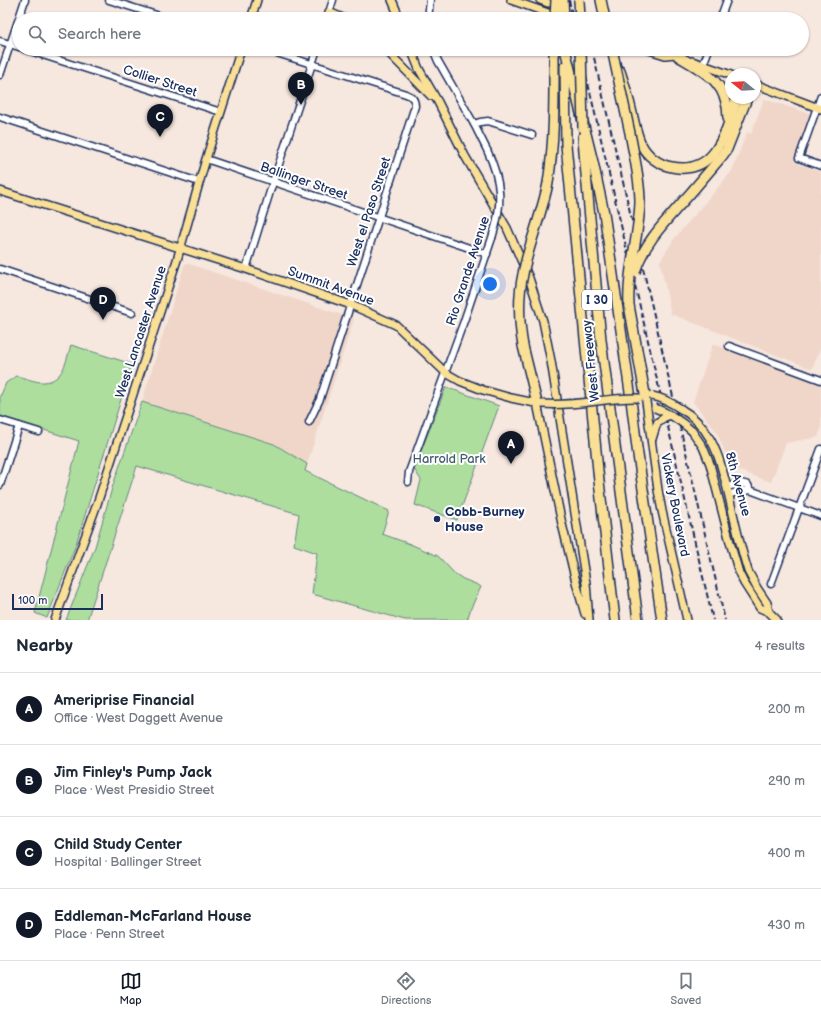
<!DOCTYPE html>
<meta charset="utf-8">
<style>
body{margin:0;font-family:"Balsamiq Sans",sans-serif;background:#f6f6f7;color:#1f2937}
.compass{position:absolute;left:725px;top:68px;width:36px;height:36px;border-radius:50%;background:#fff;box-shadow:0 1px 3px #0004;rotate:288deg}
.scale{position:absolute;left:12px;bottom:10px;width:91px;box-sizing:border-box;padding-left:4px;border:2px solid #1b2f5e;border-top:0;font-size:11px;line-height:14px;white-space:nowrap;color:#1b2f5e;-webkit-text-stroke:3px #fff;paint-order:stroke}
.you{position:absolute;left:490px;top:284px;width:14px;height:14px;margin:-10px;border:3px solid #fff;border-radius:50%;background:#1a73e8;box-shadow:0 0 0 6px #1a73e833}
.badge{display:grid;place-items:center;width:26px;height:26px;border-radius:50%;background:#111827;color:#fff;font-size:13px;font-weight:700}
.pin{position:absolute;translate:-50% -33px;filter:drop-shadow(0 1px 2px #0008)}
.pin::after{content:'';position:absolute;top:21px;width:14px;height:12px;background:inherit;clip-path:polygon(0 0,100% 0,50% 100%)}
.list{margin:0;padding:0;list-style:none}
h2{display:flex;justify-content:space-between;align-items:center;height:52px;margin:0;padding:0 16px;font-size:17px}
h2 small{font-size:13px;font-weight:400;color:#747a83}
.list li{display:grid;grid-template-columns:26px 1fr auto;gap:12px;align-items:center;box-sizing:border-box;height:72px;padding:0 16px;border-top:1px solid #e0e1e3}
.list b{display:block;font-size:15px;white-space:nowrap}
.list p{margin:0;font-size:13px;white-space:nowrap;color:#747a83}
.list em{font-size:13px;font-style:normal;color:#747a83}
.icon{flex:none;width:22px;height:22px;fill:none;stroke:currentColor;stroke-width:2;stroke-linecap:round;stroke-linejoin:round}
.map{position:relative;flex:none;width:821px;height:620px;overflow:hidden}
.search{position:absolute;background:#fff;box-shadow:0 1px 3px #0004;left:12px;right:12px;top:12px;height:44px;display:flex;align-items:center;gap:10px;box-sizing:border-box;padding:0 14px;border-radius:22px;color:#747a83;font-size:15px}
.sheet{height:340px;background:#fff}
nav{display:flex;justify-content:space-around;align-items:center;box-sizing:border-box;height:56px;border-top:1px solid #e0e1e3;background:#fff;font-size:11px;color:#747a83}
nav a{display:grid;justify-items:center;gap:2px}
nav .on{color:#111827}
.map>svg:first-child{display:block}
</style>
<div class="map">
<svg width="821" height="620" viewBox="0 0 821 620">
<rect width="100%" height="100%" fill="#f6e7df"/>
<filter id="ink" filterUnits="userSpaceOnUse"><feTurbulence type="fractalNoise" baseFrequency=".025" numOctaves="2"/><feDisplacementMap in="SourceGraphic" scale="8" xChannelSelector="R" yChannelSelector="G"/><feConvolveMatrix kernelMatrix="1 2 1 2 8 2 1 2 1" color-interpolation-filters="sRGB"/></filter>
<g filter="url(#ink)">
<g fill="#f0d6c9">
<polygon points="764,99 811,114 794,162 821,172 821,347 812,369 671,314 660,261 674,239 732,171 747,132 751,134"/>
<polygon points="186,263 354,319 307,464 274,444 142,402 184,266"/>
<polygon points="713,344 821,384 821,429 818,437 786,443 771,482 732,468 716,431 693,402"/>
</g>
<g fill="#aede9e" stroke="#64867e">
<path d="M71,345l61,19 -56,180 -29,74 -12,-5 44,-172 -79,-25v-21h1l5,-12 10,-7c7,1 21,7 28,6 20,-1 22,-22 27,-37z"/>
<polygon points="446,387 499,406 457,520 415,505 421,480 414,469"/>
<polygon points="142,402 274,444 307,464 305,471 389,511 382,534 410,544 438,556 454,573 463,579 478,585 481,587 471,608 467,620 405,620 312,594 317,553 294,545 299,514 137,466 87,620 66,620 95,547 113,485"/>
</g>
<g fill="none" stroke-linecap="round" stroke-linejoin="round">
<polyline stroke="#cac2c5" stroke-width="7" stroke-dasharray="7 3.5" stroke-linecap="butt" points="559,7 593,19"/>
<g stroke="#1b2f5e" stroke-width="9">
<g id="minor">
<polyline points="109,0 169,19"/>
<polyline points="327,19 333,0"/>
<polyline points="428,19 430,0"/>
<polyline points="720,19 727,0"/>
<polyline points="0,41 19,47"/>
<polyline points="24,49 221,112"/>
<path d="M264,49l142,45c6,2 9,5 9,12l-87,268 -8,25 -11,23"/>
<polyline points="433,49 438,61 474,124 487,150"/>
<polyline points="703,65 709,49"/>
<polyline points="0,75 25,0"/>
<polyline points="821,96 799,158 821,166"/>
<polyline points="0,117 199,182"/>
<polyline points="474,124 480,122 488,121 532,135"/>
<polyline points="206,159 487,254"/>
<polyline points="0,269 132,313"/>
<polyline points="246,269 273,182 317,49"/>
<polyline points="729,346 821,380"/>
<polyline points="0,420 39,432"/>
<polyline points="408,482 409,472 464,321 492,238"/>
<polyline points="0,485 19,426"/>
<polyline points="727,487 741,483 748,485 750,490"/>
<polyline points="729,495 741,490 746,491 750,490 821,516"/>
<polyline points="771,584 821,449"/>
</g>
</g>
<g stroke="#1b2f5e" stroke-width="10">
<g id="major">
<polyline points="392,0 400,19"/>
<polyline points="511,0 551,14"/>
<polyline points="540,0 548,3"/>
<polyline points="329,12 345,19"/>
<polyline points="251,19 257,0"/>
<polyline points="385,49 431,96"/>
<polyline points="411,49 419,69 438,102 465,156 507,228 529,278 543,321 551,361 586,583 589,620"/>
<polyline points="646,49 665,55 675,54 682,57"/>
<polyline points="692,61 731,75"/>
<polyline points="755,84 821,109"/>
<polyline points="0,191 246,269 351,305 396,325 446,373 460,381 483,390 511,398 540,404"/>
<polyline points="645,394 658,490 662,511 687,620"/>
<polyline points="537,403 562,524 577,586 585,614"/>
<path d="M681,409c11,6 22,17 28,28 8,13 12,28 16,43 7,27 12,54 20,81l3,10 9,17 10,15 2,9"/>
<polyline points="692,431 703,447 710,464 730,542 739,573 744,583 760,608 769,612 777,620"/>
<polyline points="652,439 656,426 658,422"/>
<polyline points="55,620 97,504 177,260 206,159 241,49"/>
</g>
</g>
<g stroke="#1b2f5e" stroke-width="12">
<g id="highway">
<polyline points="601,0 605,19"/>
<polyline points="565,49 593,162 604,213 630,392 637,448 662,620"/>
<path d="M678,56c27,16 50,26 50,62"/>
<polyline points="565,66 566,145 599,481 615,620"/>
<path d="M620,71c4,13 8,25 11,38 3,12 5,25 10,35 6,12 18,21 31,23 45,9 54,-37 65,-69"/>
<polyline points="583,137 584,152 601,340 638,620"/>
<polyline points="694,189 723,155 727,149 747,98"/>
<polyline points="629,305 645,394"/>
<polyline points="523,346 537,403"/>
</g>
</g>
<use href="#minor" stroke="#fff" stroke-width="6"/>
<use href="#major" stroke="#fadf96" stroke-width="7"/>
<use href="#highway" stroke="#fadf96" stroke-width="9"/>
<g stroke="#1b2f5e" stroke-width="2" stroke-dasharray="6 3" stroke-linecap="butt">
<polyline points="569,0 573,19"/>
<polyline points="577,0 581,19"/>
<polyline points="580,49 713,620"/>
<polyline points="592,49 725,620"/>
</g>
<g stroke="#1b2f5e" stroke-width="9" stroke-linecap="butt">
<path id="minor-bridge" d="M487,150c15,32 16,55 5,88"/>
</g>
<g stroke="#1b2f5e" stroke-width="10" stroke-linecap="butt">
<g id="major-bridge">
<path d="M652,396c11,2 20,7 29,13"/>
<path d="M543,404c32,3 64,-7 96,-6"/>
<path d="M655,408c14,5 26,13 37,23"/>
<polyline points="658,422 665,417 671,415"/>
</g>
</g>
<g stroke="#1b2f5e" stroke-width="12" stroke-linecap="butt">
<g id="highway-bridge">
<polyline points="563,0 564,19"/>
<polyline points="579,0 580,19"/>
<polyline points="555,19 556,0"/>
<polyline points="581,49 583,128"/>
<path d="M612,49c6,28 12,56 18,84 4,23 10,45 10,69 -1,35 -13,68 -11,103"/>
<path d="M635,272c10,-33 37,-57 59,-83"/>
<path d="M523,346c-4,-23 -5,-49 0,-72 6,-31 19,-60 25,-91 7,-44 6,-90 6,-134"/>
</g>
</g>
<use href="#minor-bridge" stroke="#fff" stroke-width="6"/>
<use href="#major-bridge" stroke="#fadf96" stroke-width="7"/>
<use href="#highway-bridge" stroke="#fadf96" stroke-width="9"/>
</g>
</g>
<circle fill="#1b2f5e" stroke="#fff" stroke-width="1.5" cx="437" cy="519" r="4"/>
<g text-anchor="middle" dominant-baseline="central" stroke-width="4" stroke-linejoin="round" paint-order="stroke">
<rect fill="#fff" stroke="#5f6d8e" stroke-width="1" x="582" y="290" width="30" height="20" rx="3"/>
<g font-size="12" font-weight="bold" fill="#1b2f5e">
<text x="597" y="300">I 30</text>
</g>
<g font-size="13" fill="#1b2f5e" stroke="#fff">
<text transform="translate(160 81) rotate(18)">Collier Street</text>
<text transform="translate(304 181) rotate(19)">Ballinger Street</text>
<text transform="translate(369 212) rotate(-72)">West el Paso Street</text>
<text transform="translate(468 271) rotate(-72)">Rio Grande Avenue</text>
<text transform="translate(331 286) rotate(20)">Summit Avenue</text>
<text transform="translate(141 332) rotate(-72)">West Lancaster Avenue</text>
<text transform="translate(591 361) rotate(-96)">West Freeway</text>
<text transform="translate(738 484) rotate(75)">8th Avenue</text>
<text transform="translate(675 505) rotate(79)">Vickery Boulevard</text>
</g>
<g font-size="13" fill="#405b6e" stroke="#fff">
<text x="449" y="459">Harrold Park</text>
</g>
<g font-size="13" font-weight="bold" fill="#1b2f5e" stroke="#fff" text-anchor="start">
<text x="445" y="512">Cobb-Burney<tspan x="445" dy="15">House</tspan></text>
</g>
</g>
</svg>
<svg class="compass" viewBox="-18 -18 36 36"><path d="M0-13l5 13h-10z" fill="#e53935"/><path d="M0 13l5-13h-10z" fill="#747a83"/></svg>
<div class="scale">100 m</div>
<div class="you"></div>
<div class="pin badge" style="left:511px;top:464px">A</div>
<div class="pin badge" style="left:301px;top:105px">B</div>
<div class="pin badge" style="left:160px;top:137px">C</div>
<div class="pin badge" style="left:103px;top:320px">D</div>
<div class="search"><svg class="icon" aria-label="search" viewBox="0 0 24 24"><circle cx="10" cy="10" r="6"/><path d="M15 15l6 6"/></svg>Search here</div>
</div>
<section class="sheet">
<h2>Nearby<small>4 results</small></h2>
<ul class="list">
<li><span class="badge">A</span><div><b>Ameriprise Financial</b><p>Office · West Daggett Avenue</p></div><em>200 m</em></li>
<li><span class="badge">B</span><div><b>Jim Finley's Pump Jack</b><p>Place · West Presidio Street</p></div><em>290 m</em></li>
<li><span class="badge">C</span><div><b>Child Study Center</b><p>Hospital · Ballinger Street</p></div><em>400 m</em></li>
<li><span class="badge">D</span><div><b>Eddleman-McFarland House</b><p>Place · Penn Street</p></div><em>430 m</em></li>
</ul>
</section>
<nav>
<a class="on"><svg class="icon" aria-label="map" viewBox="0 0 24 24"><path d="M3 6l6-2 6 2 6-2v14l-6 2-6-2-6 2zM9 4v14M15 6v14"/></svg>Map</a>
<a><svg class="icon" aria-label="directions" viewBox="0 0 24 24"><path d="M12 3l9 9-9 9-9-9zM9 14v-3h6M13 9l2 2-2 2"/></svg>Directions</a>
<a><svg class="icon" aria-label="saved" viewBox="0 0 24 24"><path d="M7 4h10v16l-5-4-5 4z"/></svg>Saved</a>
</nav>
